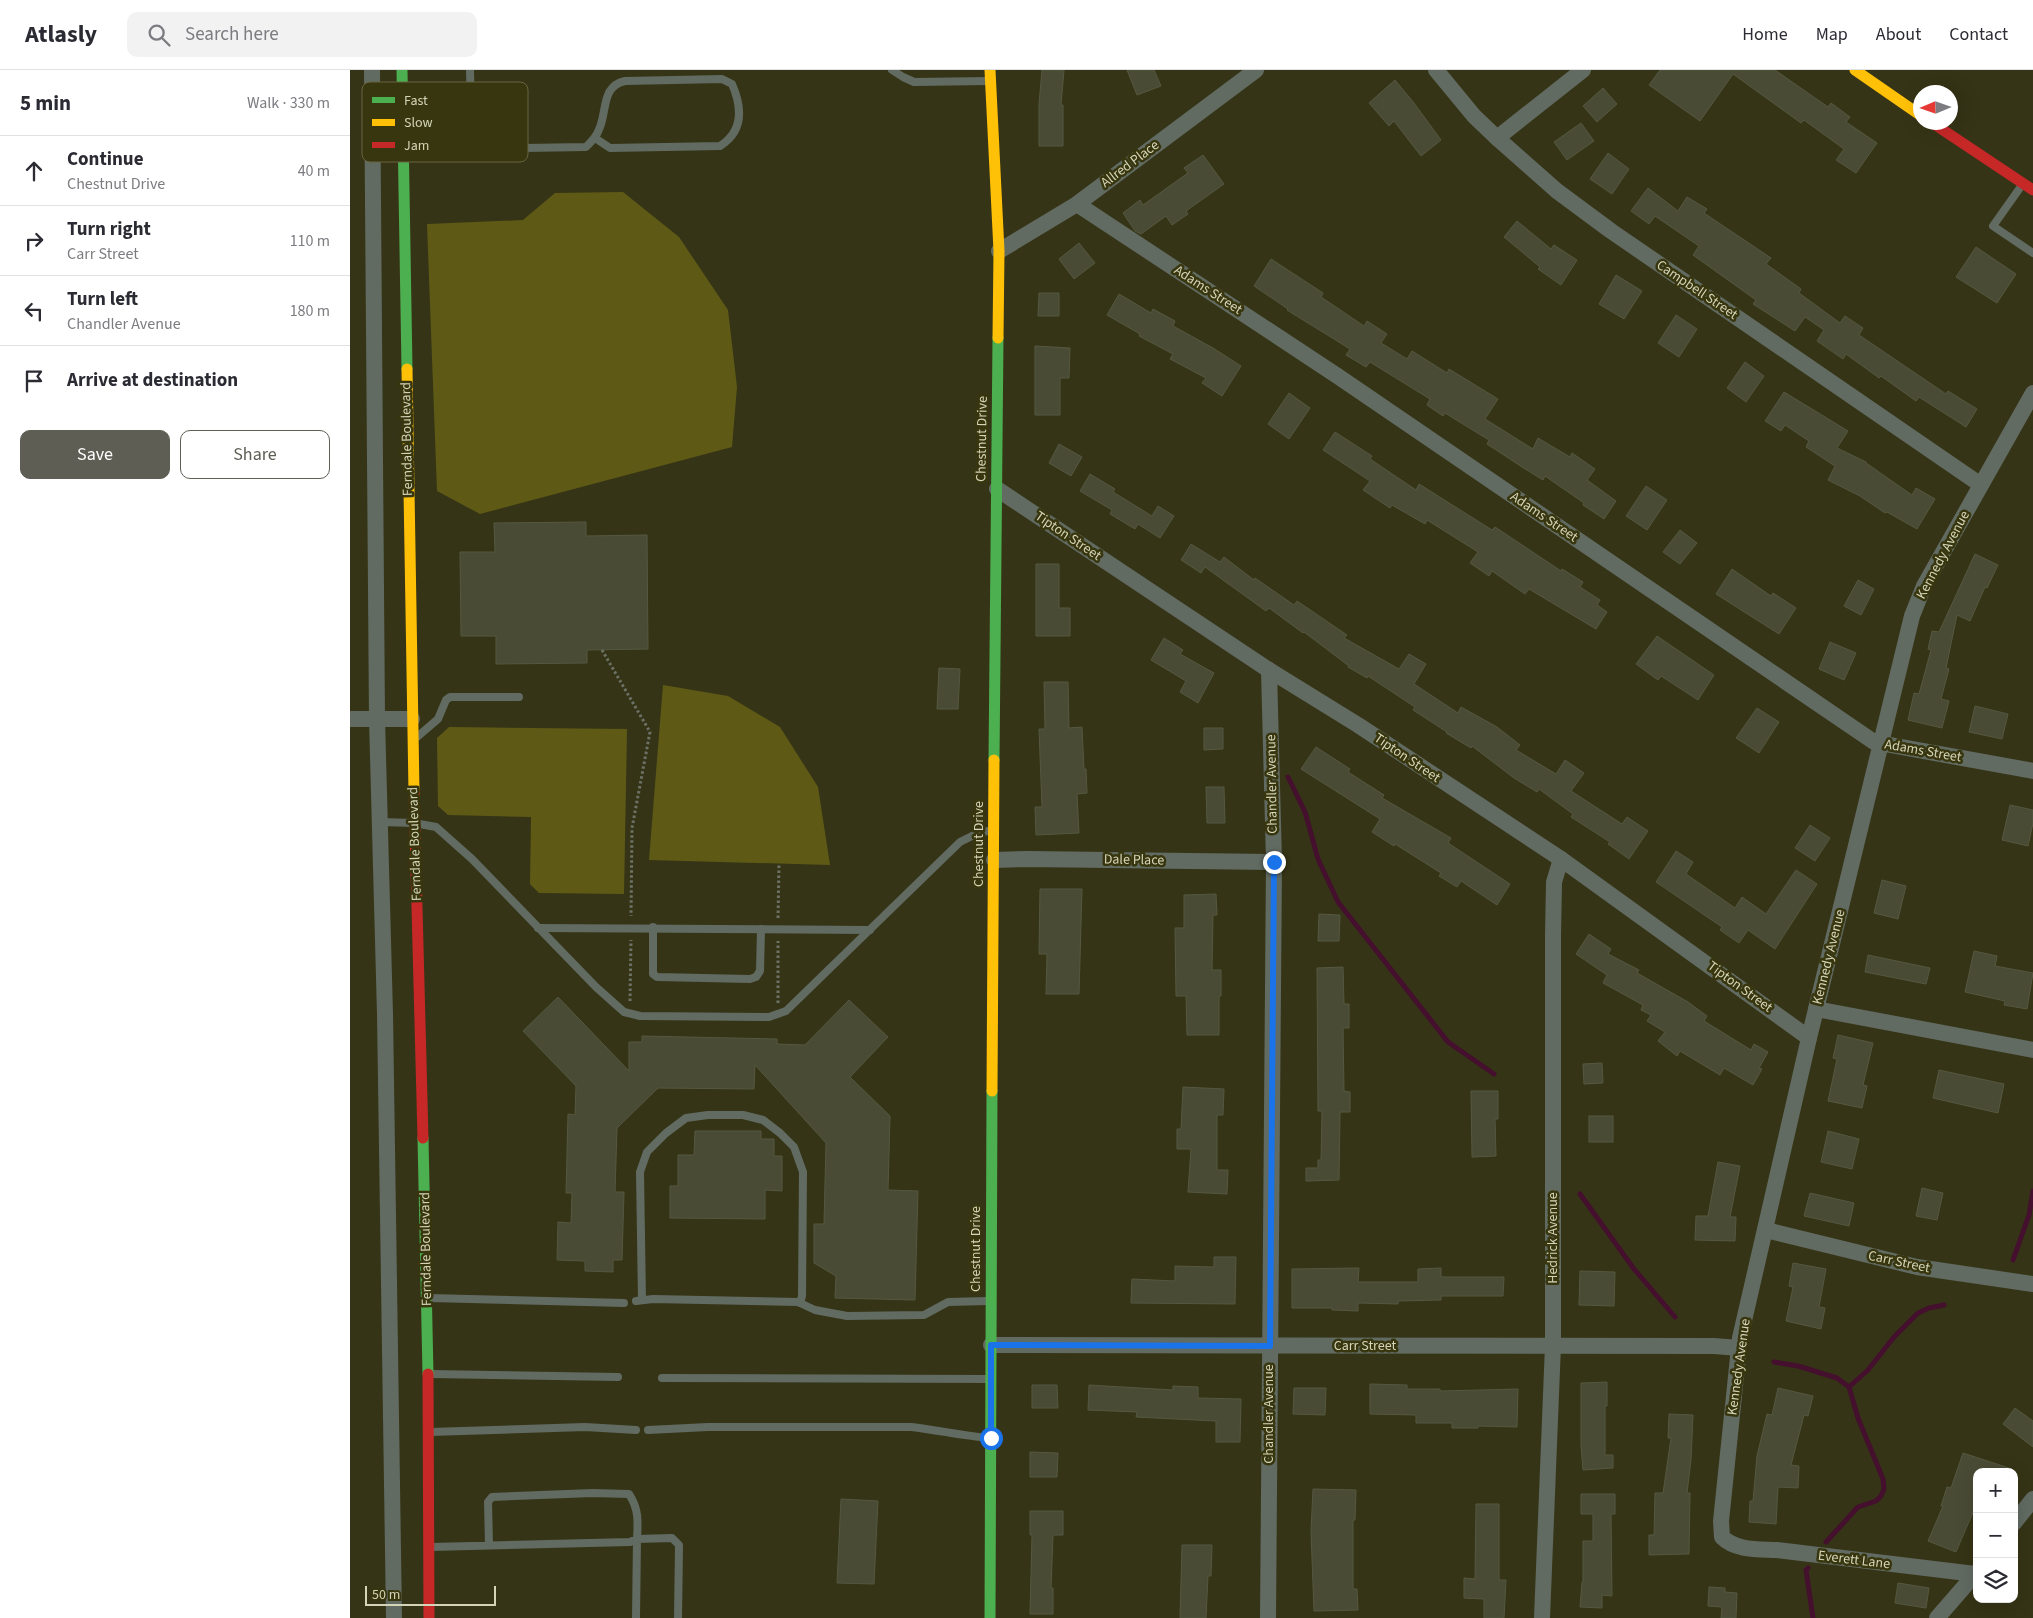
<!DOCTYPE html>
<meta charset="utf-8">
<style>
body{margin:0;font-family:"Source Sans 3",sans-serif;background:#f2f2f3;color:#2b2b33}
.controls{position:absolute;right:15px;bottom:15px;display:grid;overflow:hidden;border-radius:10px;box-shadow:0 5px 20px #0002}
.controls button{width:45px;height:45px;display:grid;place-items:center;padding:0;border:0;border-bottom:1px solid #e1e1e2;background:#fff;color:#2b2b33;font:25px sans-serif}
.compass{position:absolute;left:1563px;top:15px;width:45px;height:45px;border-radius:50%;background:#fff;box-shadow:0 5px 20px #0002;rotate:268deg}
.scale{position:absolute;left:15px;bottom:12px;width:131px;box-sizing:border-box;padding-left:5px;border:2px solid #d4d4b8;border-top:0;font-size:14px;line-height:18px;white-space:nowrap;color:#d4d4b8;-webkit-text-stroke:4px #38360e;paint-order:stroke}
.stop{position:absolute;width:15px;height:15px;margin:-11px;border:4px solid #1a73e8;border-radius:50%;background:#fff}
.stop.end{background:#1a73e8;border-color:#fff;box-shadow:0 1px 5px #0008}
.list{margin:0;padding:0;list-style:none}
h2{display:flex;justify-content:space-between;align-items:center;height:65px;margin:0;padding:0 20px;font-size:21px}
h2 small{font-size:16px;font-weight:400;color:#7c7c81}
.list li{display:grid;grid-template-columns:32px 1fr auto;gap:15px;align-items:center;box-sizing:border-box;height:70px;padding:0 20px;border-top:1px solid #e1e1e2}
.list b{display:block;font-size:19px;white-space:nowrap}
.list p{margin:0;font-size:16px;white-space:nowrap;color:#7c7c81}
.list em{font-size:16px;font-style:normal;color:#7c7c81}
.actions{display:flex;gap:10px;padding:15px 20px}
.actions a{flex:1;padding:11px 0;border:1px solid #5e5e55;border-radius:10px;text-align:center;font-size:18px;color:#5e5e55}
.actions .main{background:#5e5e55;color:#fff}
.icon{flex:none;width:28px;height:28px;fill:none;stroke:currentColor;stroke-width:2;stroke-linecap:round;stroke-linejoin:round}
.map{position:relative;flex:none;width:1683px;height:1548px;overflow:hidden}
header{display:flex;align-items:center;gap:30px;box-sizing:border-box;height:70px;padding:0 25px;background:#fff;border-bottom:1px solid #e1e1e2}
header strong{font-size:24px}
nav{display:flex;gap:28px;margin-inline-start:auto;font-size:18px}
.search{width:350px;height:45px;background:#f2f2f3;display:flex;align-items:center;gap:12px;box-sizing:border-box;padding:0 18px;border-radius:10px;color:#7c7c81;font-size:19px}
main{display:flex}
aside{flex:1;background:#fff}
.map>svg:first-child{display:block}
</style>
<header>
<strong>Atlasly</strong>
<div class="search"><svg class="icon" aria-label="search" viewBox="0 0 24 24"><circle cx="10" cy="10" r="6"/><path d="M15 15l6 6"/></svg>Search here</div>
<nav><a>Home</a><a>Map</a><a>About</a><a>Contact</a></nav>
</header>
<main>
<aside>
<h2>5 min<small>Walk · 330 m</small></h2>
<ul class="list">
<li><svg class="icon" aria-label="ahead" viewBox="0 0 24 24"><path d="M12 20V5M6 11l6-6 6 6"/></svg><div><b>Continue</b><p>Chestnut Drive</p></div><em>40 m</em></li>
<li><svg class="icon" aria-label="right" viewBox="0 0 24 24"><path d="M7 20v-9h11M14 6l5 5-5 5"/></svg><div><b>Turn right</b><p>Carr Street</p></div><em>110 m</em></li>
<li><svg class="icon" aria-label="left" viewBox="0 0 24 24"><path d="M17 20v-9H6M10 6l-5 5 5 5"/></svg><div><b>Turn left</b><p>Chandler Avenue</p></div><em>180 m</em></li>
<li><svg class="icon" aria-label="arrive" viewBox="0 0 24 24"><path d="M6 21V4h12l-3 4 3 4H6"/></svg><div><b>Arrive at destination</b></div></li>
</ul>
<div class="actions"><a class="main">Save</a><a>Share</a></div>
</aside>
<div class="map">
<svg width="1683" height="1548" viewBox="0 0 1683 1548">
<rect width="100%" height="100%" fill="#363416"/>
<g fill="#5e5a16">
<polygon points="273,122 329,167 378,240 387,317 382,377 130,444 87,421 77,154 173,150 205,123"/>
<polygon points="313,615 378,626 430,657 468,717 480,795 299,790"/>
<polygon points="99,657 277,659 274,824 189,823 180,814 181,747 98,745 88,736 87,668"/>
</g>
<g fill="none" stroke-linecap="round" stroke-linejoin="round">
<g stroke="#44102e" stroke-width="5">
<polyline points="938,707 955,742 968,789 988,832 1098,972 1144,1004"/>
<polyline points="1230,1124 1284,1199 1325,1247"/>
<polyline points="1663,1190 1679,1145 1683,1121"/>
<polyline points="1424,1292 1448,1296 1487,1308 1499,1317 1508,1348 1533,1409 1534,1419 1531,1426 1526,1431 1508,1437 1476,1472"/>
<polyline points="1499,1317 1518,1300 1544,1267 1568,1243 1579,1238 1594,1235"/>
<polyline points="1458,1498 1456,1500 1463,1548"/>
</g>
</g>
<g fill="#494b35" stroke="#555840">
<polygon points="692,0 714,0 711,35 713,35 713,76 689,76 689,34"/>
<polygon points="777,0 804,0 811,16 787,25"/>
<polygon points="1310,0 1425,0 1478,37 1481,33 1500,47 1496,52 1527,73 1506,103 1486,90 1494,79 1454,50 1451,53 1383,4 1350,51 1299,15"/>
<polygon points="1045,10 1064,33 1091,70 1071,86 1044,51 1039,56 1019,33"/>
<polygon points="1253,18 1267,34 1247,52 1233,36"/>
<polygon points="1231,53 1244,71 1217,90 1204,72"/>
<polygon points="1258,83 1279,99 1262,124 1240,109"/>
<polygon points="853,85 874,114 836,141 838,144 822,155 816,146 791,164 785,161 773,143 790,130 793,135 838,103 834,98"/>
<polygon points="1298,118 1328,141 1337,127 1357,139 1354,143 1421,188 1416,194 1451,219 1449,223 1490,253 1495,246 1513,258 1509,265 1596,324 1598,321 1627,339 1616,357 1569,327 1566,331 1531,306 1529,308 1496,284 1493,289 1467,271 1474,260 1455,247 1445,261 1403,234 1406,230 1343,185 1349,176 1305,146 1299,154 1281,141"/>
<polygon points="1167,151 1201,179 1204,175 1227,190 1211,215 1188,199 1190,197 1154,167"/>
<polygon points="729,173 745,193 724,209 709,189"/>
<polygon points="1626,177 1666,204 1647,233 1606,207"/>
<polygon points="921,189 973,223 971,227 1014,256 1017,251 1037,264 1031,273 1057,289 1062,281 1097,303 1099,299 1148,329 1135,349 1183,379 1188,368 1220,387 1222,383 1245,399 1237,410 1266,431 1254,449 1233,435 1234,433 1195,406 1193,410 1172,397 1137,374 1139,370 1095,343 1093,346 1077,335 1080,329 1020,292 1016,297 996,285 1000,279 937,240 938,239 904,216"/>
<polygon points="1266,205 1292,221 1274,249 1249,234"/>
<polygon points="689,223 709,223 709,246 688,246"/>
<polygon points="769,224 801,243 803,239 825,251 823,256 863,278 891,296 872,326 852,313 856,308 820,289 823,284 789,266 790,264 757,245"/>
<polygon points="1326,245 1347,259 1329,287 1308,273"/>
<polygon points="685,276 720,278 719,308 710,308 710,345 685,345"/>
<polygon points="1395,292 1414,306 1396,332 1377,318"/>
<polygon points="1434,322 1498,361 1487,378 1516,392 1516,393 1562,425 1566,418 1585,429 1567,459 1537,442 1535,443 1510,426 1478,410 1485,396 1456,377 1459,371 1435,355 1431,361 1415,351"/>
<polygon points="939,323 960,338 939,369 918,354"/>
<polygon points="985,362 1022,386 1020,389 1066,420 1069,414 1142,460 1145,457 1211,501 1212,499 1233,512 1230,517 1250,530 1247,535 1257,542 1246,559 1179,519 1175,524 1142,501 1139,506 1120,493 1128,482 1077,450 1075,454 1042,435 1040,438 1013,420 1020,411 973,380"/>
<polygon points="709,374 732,387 721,406 699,393"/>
<polygon points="740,404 765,419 763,422 802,446 808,436 824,446 810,468 788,454 785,459 760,444 762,440 730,421"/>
<polygon points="1296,416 1317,430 1297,460 1276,446"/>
<polygon points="236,452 236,466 297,465 298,579 237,580 237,593 146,594 146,566 111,566 110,482 145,482 144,453"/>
<polygon points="1330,460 1347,473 1330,494 1313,482"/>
<polygon points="841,474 870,492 874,487 904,510 905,508 944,535 947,531 997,565 994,568 1049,599 1059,584 1076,594 1064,614 1108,643 1111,637 1147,657 1170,675 1166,680 1206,704 1215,690 1234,703 1221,721 1272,754 1277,747 1298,761 1279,789 1258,774 1260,772 1221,747 1223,744 1189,719 1187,722 1164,708 1122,676 1121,678 1096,663 1097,662 1063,640 1065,637 1018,606 1017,608 998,597 999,596 954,562 953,563 919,538 916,541 855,497 851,503 831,490"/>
<polygon points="1625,484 1648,495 1637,518 1635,517 1620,551 1607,545 1596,598 1599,599 1591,629 1599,631 1592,658 1558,650 1564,623 1569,624 1581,580 1578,579 1582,561 1589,562"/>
<polygon points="686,494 709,494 709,538 720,538 720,566 686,566"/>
<polygon points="1382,499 1421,526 1423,523 1446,538 1429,564 1366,524"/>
<polygon points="1508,510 1524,519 1511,545 1494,536"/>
<polygon points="1307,566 1364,605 1348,630 1311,606 1308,610 1286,594"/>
<polygon points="814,568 833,580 830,584 864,603 848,633 830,622 836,611 801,590"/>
<polygon points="1480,572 1506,583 1494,610 1469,599"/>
<polygon points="589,598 610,599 608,639 587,639"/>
<polygon points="694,612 718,612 719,658 732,657 734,699 736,699 737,723 727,724 729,763 686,765 685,737 692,737 689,659 695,659"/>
<polygon points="1625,636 1658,644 1652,669 1619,662"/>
<polygon points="1407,638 1429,652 1409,683 1386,668"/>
<polygon points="854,658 873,658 873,679 854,680"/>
<polygon points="966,677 1000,699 998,702 1034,725 1032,728 1101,768 1098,773 1160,814 1147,835 1111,811 1107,817 1089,806 1091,803 1045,774 1044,776 1022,762 1030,749 951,699"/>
<polygon points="856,717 874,717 875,753 857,753"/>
<polygon points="1660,735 1683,740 1683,753 1678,776 1652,770"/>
<polygon points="1460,755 1480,768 1465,791 1445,778"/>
<polygon points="1326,781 1343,792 1336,804 1385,838 1392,827 1416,844 1446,800 1467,814 1425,879 1398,860 1389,873 1370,860 1372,857 1306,812"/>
<polygon points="1532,810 1556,816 1548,849 1524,843"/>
<polygon points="690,819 732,819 729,924 696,924 697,884 689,884"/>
<polygon points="866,824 867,845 863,845 862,900 871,900 871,926 869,926 869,965 837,965 836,926 826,926 825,858 834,858 834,825"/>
<polygon points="969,844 990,845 989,871 968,871"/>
<polygon points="1239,864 1261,879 1258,884 1289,900 1287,903 1338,932 1357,946 1354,951 1401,980 1404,974 1418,982 1409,998 1412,999 1403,1015 1374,998 1370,1005 1330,981 1327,986 1308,971 1315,962 1297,951 1301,945 1291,940 1293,935 1253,913 1257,905 1226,884"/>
<polygon points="1624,881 1647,886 1645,896 1683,903 1677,939 1654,935 1655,931 1615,922"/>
<polygon points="1518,885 1580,898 1576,914 1515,902"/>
<polygon points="993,897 994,934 999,934 999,958 993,958 994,1021 1000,1022 1000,1042 990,1042 989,1110 956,1111 956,1098 968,1098 968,1090 971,1090 972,1041 968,1041 967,898"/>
<polygon points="208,927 279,1001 279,972 292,972 292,966 427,969 427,974 455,975 499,930 538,967 500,1007 540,1046 538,1120 568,1121 565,1230 485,1228 486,1206 464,1193 464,1154 474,1154 476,1073 405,995 404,1019 308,1018 267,1058 265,1122 274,1122 272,1190 263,1190 263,1202 235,1201 235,1191 207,1190 208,1152 221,1153 222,1123 216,1123 218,1044 225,1045 226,1016 173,961"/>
<polygon points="1488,965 1523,973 1513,1015 1517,1016 1512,1038 1478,1031 1487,989 1483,988"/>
<polygon points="1252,993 1253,1013 1234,1014 1233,994"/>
<polygon points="1589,1000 1654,1014 1648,1043 1583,1028"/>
<polygon points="833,1017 874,1019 873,1045 867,1045 867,1100 878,1100 877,1124 838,1122 841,1079 827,1079 827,1059 831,1059"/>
<polygon points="1121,1021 1148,1021 1148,1049 1145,1049 1146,1086 1122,1087"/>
<rect x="1239" y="1046" width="24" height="26"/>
<polygon points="345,1061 411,1061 411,1069 424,1069 424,1086 432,1086 432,1121 415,1120 415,1149 320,1148 320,1116 328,1116 328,1085 344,1085"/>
<polygon points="1478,1061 1509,1069 1502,1099 1471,1092"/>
<polygon points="1368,1092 1390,1096 1380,1147 1386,1147 1385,1171 1345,1170 1346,1146 1358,1146"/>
<polygon points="1572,1118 1593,1123 1587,1150 1566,1146"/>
<polygon points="1460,1123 1504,1133 1499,1156 1454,1146"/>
<polygon points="864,1187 886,1187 885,1234 781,1233 782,1209 825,1211 825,1196 864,1197"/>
<polygon points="1443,1193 1476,1199 1469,1237 1475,1238 1471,1259 1436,1251 1443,1217 1439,1216"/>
<polygon points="1009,1198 1008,1212 1068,1212 1068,1199 1091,1198 1091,1207 1154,1207 1153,1226 1091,1226 1091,1230 1048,1231 1048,1234 1008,1233 1008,1241 982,1240 982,1238 942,1238 942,1199"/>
<polygon points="1230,1201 1265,1202 1264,1236 1229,1235"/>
<polygon points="1257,1312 1257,1336 1255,1336 1255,1385 1263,1385 1263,1398 1233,1400 1231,1376 1231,1313"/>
<polygon points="1020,1314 1057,1315 1057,1319 1090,1319 1090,1321 1168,1319 1167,1357 1128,1356 1128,1358 1102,1358 1102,1353 1066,1353 1066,1345 1020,1344"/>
<polygon points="682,1315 707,1315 708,1338 682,1338"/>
<polygon points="739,1315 823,1320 823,1316 848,1317 848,1328 891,1329 890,1372 866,1372 866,1351 786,1347 787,1342 738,1340"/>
<polygon points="944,1318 976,1318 975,1345 943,1344"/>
<polygon points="1428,1318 1463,1326 1458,1346 1454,1345 1441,1395 1449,1396 1448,1418 1428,1417 1426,1454 1399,1452 1400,1431 1403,1431 1407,1386 1417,1344 1422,1345"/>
<polygon points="1665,1338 1683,1351 1683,1377 1653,1354"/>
<polygon points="1319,1344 1343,1345 1341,1390 1337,1423 1340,1423 1339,1484 1299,1485 1299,1465 1304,1465 1305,1423 1313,1423 1321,1368 1318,1368"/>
<polygon points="680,1382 708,1383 707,1407 680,1407"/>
<polygon points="1613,1383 1662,1399 1662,1402 1627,1402 1627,1433 1606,1482 1578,1471 1593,1436 1591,1436 1597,1417 1601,1418"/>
<polygon points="963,1419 1006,1420 1005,1450 1003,1450 1003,1519 1007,1519 1008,1540 964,1541 961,1461"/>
<polygon points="1231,1424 1265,1424 1265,1444 1261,1444 1262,1526 1252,1525 1252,1538 1230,1537 1232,1512 1233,1512 1233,1471 1243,1471 1243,1444 1231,1444"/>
<polygon points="491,1429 528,1431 524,1514 487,1513"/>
<polygon points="1126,1434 1149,1434 1149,1510 1156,1510 1154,1548 1134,1548 1134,1529 1114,1528 1114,1508 1125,1509"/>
<polygon points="680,1441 713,1441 713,1465 703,1465 701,1518 703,1518 703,1544 680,1544 682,1465 680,1465"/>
<polygon points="832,1475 862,1475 861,1506 858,1506 856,1548 830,1548"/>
<polygon points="1548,1513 1579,1518 1576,1538 1545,1533"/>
<polygon points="1359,1517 1375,1518 1375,1522 1387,1523 1386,1548 1371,1548 1372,1537 1358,1536"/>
</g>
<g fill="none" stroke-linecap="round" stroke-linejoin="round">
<g stroke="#6c7266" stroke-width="3" stroke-dasharray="2.5 2.5" stroke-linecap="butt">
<polyline points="252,580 300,662 282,758 281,846"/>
<polyline points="428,848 429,793"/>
<polyline points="280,931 281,870"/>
<polyline points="428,933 428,871"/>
</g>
<g stroke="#616b62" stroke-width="8">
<path d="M120,0l2,79 114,-2c6,-6 11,-11 14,-20 7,-18 2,-41 25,-46l97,-2 10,5c10,23 12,47 -12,62l-110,2 -15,-10"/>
<polyline points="542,0 553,7 564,12 639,11"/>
<polyline points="54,82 122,79"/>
<polyline points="1672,115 1643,156 1683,183"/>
<polyline points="67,667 88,649 96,630 100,627 169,627"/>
<polyline points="30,752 64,753 86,757 122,789 246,917 274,942 290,946 419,947 436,941 610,772 624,765 641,760"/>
<polyline points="303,857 303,904 307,907 400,909 406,907 410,901 411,859"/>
<polyline points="188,858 520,860"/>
<polyline points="79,1228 274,1233"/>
<polyline points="292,1230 290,1102 297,1082 316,1063 336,1048 358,1045 393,1045 413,1050 430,1063 444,1077 453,1102 452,1226 450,1233"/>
<polyline points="286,1231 303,1229 448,1232 465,1240 497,1246 574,1245 598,1232 638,1231"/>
<polyline points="80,1304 268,1307"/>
<polyline points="312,1308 639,1309"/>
<path d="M298,1360l60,-3h203c27,3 52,9 78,11"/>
<polyline points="80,1362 235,1357 286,1360"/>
<path d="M81,1477l199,-5 7,-3c1,-17 2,-30 -8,-45l-36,-1 -101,4 -4,5 1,43"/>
<polyline points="286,1548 287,1469 322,1468 329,1475 328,1548"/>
</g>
<g stroke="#616b62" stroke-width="16">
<polyline points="22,0 27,649 35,944 44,1548"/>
<polyline points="1086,0 1124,46 1147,68 1207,121 1261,161 1631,415"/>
<polyline points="1147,68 1233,0"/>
<polyline points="727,134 989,307 1524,672 1683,701"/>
<polyline points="649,181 727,134 906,0"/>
<polyline points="647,419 919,600 1008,655 1211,789 1459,968"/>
<polyline points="0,649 62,649"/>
<polyline points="644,790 678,789 924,792"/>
<polyline points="1466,939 1683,980"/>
<polyline points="1416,1160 1567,1197 1683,1214"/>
<polyline points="641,1275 1364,1276 1389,1278"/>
<polyline points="1664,1453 1683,1429"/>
<path d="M1625,1504l-198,-24c-18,-1 -41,1 -55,-13l-1,-16 19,-183 69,-300 103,-422 12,-30 109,-193"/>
<polyline points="918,1548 924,792 919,600"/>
<polyline points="1192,1548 1203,1275 1203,866 1204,812 1211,789"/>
<polyline points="1587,1548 1627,1502"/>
</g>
<g stroke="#4caf50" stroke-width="11">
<polyline points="52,0 57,299"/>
<polyline points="644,690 648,268"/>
<polyline points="73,1068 78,1304"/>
<polyline points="640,1548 642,1021"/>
</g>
<g stroke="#ffc107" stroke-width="11">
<polyline points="640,0 649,181 648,268"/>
<polyline points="1505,0 1570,45"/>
<polyline points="57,299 64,722"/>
<polyline points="642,1021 644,690"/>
</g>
<g stroke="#c62828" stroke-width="11">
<polyline points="1581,52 1683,120"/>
<polyline points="64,722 73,1068"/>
<polyline points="78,1304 79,1548"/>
</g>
</g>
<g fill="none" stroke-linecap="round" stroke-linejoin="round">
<polyline stroke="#1a73e8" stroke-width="6" points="641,1368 641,1275 920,1276 924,792"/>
</g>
<g text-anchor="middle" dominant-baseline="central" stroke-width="5" stroke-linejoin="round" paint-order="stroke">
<g font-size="14" fill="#d4d4b8" stroke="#38360e">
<text transform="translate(780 94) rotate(-37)">Allred Place</text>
<text transform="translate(858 220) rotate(33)">Adams Street</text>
<text transform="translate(1347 220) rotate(34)">Campbell Street</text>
<text transform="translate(57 369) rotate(-91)">Ferndale Boulevard</text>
<text transform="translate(632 369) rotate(-89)">Chestnut Drive</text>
<text transform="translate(1194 447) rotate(34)">Adams Street</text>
<text transform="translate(718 466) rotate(34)">Tipton Street</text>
<text transform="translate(1593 485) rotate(-62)">Kennedy Avenue</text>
<text transform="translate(1573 681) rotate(10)">Adams Street</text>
<text transform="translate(1057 688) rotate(34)">Tipton Street</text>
<text transform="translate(922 714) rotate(-91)">Chandler Avenue</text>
<text transform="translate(65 774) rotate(-92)">Ferndale Boulevard</text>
<text transform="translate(629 774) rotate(-90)">Chestnut Drive</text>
<text transform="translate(784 790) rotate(1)">Dale Place</text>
<text transform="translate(1479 887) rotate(-76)">Kennedy Avenue</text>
<text transform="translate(1390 917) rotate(36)">Tipton Street</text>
<text transform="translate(1203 1168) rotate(-90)">Hedrick Avenue</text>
<text transform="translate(76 1179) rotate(-91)">Ferndale Boulevard</text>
<text transform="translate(626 1179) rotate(-90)">Chestnut Drive</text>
<text transform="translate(1549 1192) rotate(12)">Carr Street</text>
<text x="1015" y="1276">Carr Street</text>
<text transform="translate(1389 1297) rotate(-82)">Kennedy Avenue</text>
<text transform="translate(919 1344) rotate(-90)">Chandler Avenue</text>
<text transform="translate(1504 1490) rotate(7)">Everett Lane</text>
</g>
</g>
<rect x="12" y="12" width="166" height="80" rx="8" fill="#38360e" stroke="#676541" stroke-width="1"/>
<rect x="22" y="27" width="23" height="6" fill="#4caf50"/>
<rect x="22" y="49" width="23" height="7" fill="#ffc107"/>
<rect x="22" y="72" width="23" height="6" fill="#c62828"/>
<g font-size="14" fill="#d4d4b8">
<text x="54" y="35">Fast</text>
<text x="54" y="57">Slow</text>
<text x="54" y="80">Jam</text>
</g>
</svg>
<div class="controls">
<button>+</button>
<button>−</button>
<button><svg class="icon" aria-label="layers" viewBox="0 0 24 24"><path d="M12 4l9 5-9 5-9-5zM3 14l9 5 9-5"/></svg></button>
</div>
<svg class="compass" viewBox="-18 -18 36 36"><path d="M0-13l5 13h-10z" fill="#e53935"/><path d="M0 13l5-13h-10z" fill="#7c7c81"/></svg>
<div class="scale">50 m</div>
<div class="stop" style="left:641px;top:1368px"></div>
<div class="stop end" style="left:924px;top:792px"></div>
</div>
</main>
